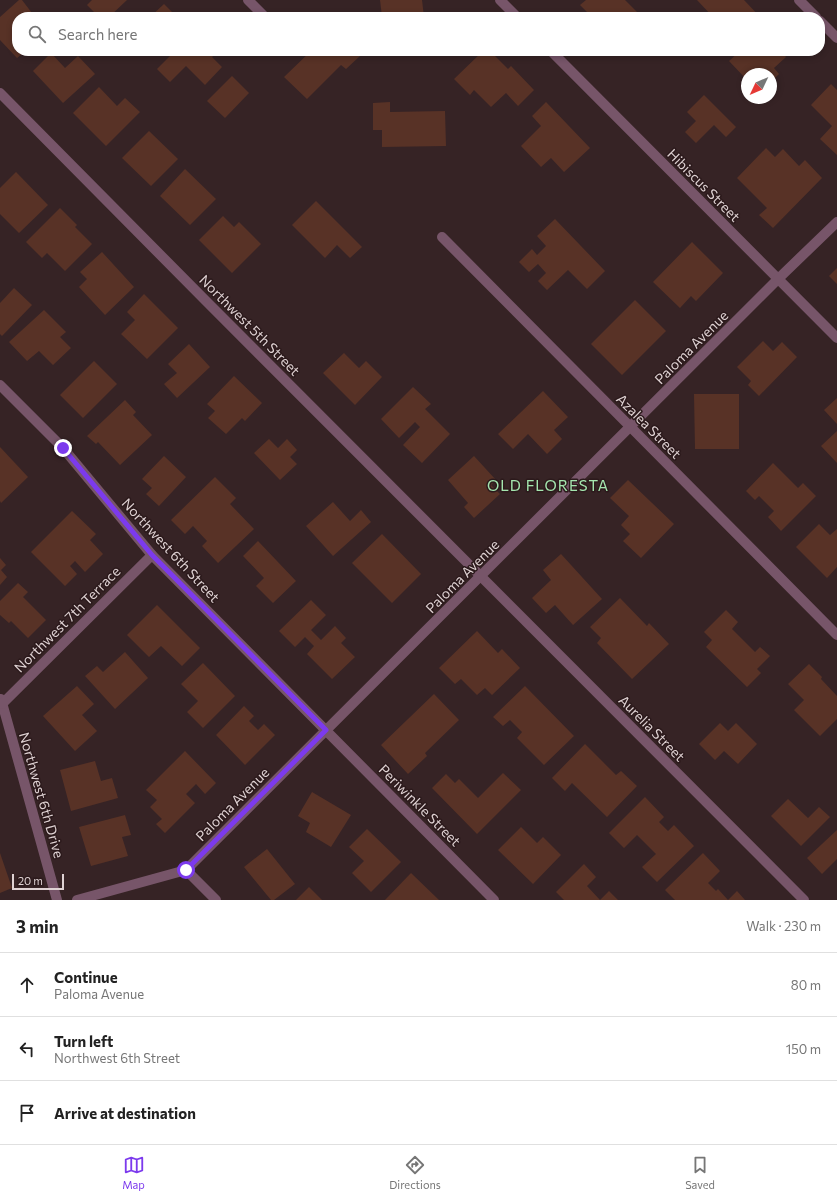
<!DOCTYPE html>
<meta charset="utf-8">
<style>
body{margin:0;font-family:Commissioner,sans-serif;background:#f2f2f2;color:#222}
.compass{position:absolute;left:741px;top:68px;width:36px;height:36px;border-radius:50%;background:#fff;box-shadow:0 2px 6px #0003;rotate:226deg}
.scale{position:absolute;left:12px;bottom:10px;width:52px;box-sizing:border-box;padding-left:4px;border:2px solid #dfd2d3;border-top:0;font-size:11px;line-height:14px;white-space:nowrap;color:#dfd2d3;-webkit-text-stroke:3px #2c1a1c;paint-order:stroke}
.stop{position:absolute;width:12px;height:12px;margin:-9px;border:3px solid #7c3aed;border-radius:50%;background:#fff}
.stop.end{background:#7c3aed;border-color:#fff;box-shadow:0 1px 4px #0008}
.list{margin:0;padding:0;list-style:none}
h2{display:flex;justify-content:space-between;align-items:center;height:52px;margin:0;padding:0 16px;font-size:17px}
h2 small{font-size:13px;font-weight:400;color:#767676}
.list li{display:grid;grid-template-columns:26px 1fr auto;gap:12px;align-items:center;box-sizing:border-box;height:64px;padding:0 16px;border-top:1px solid #e0e0e0}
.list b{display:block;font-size:15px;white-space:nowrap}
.list p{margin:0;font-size:13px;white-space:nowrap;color:#767676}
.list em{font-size:13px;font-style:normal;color:#767676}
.icon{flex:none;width:22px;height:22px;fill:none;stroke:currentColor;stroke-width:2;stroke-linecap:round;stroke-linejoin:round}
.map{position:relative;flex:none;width:837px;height:900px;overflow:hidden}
.search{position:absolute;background:#fff;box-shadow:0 2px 6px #0003;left:12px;right:12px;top:12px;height:44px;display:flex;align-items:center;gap:10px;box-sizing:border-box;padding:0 14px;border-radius:16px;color:#767676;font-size:15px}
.sheet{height:244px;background:#fff}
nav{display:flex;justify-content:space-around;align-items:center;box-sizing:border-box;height:56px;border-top:1px solid #e0e0e0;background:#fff;font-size:11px;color:#767676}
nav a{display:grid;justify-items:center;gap:2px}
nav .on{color:#7c3aed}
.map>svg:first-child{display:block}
</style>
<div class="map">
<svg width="837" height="900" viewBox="0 0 837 900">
<rect width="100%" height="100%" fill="#362325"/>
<g fill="#583226">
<polygon points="19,0 22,0 35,17 17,17 17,51 26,51 17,58 0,40 0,17"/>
<polygon points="92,0 127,0 109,17 99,17 87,5"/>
<polygon points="380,0 422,0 424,17 382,17"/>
<polygon points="586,0 625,0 641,16 639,17 592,17 580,5"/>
<polygon points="697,0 744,0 760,17 713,17"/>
<polygon points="164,4 177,17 150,17"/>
<polygon points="174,51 218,51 212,57 222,67 205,85 186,66 170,82 157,69 174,52"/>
<polygon points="311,51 355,51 360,56 346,69 341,65 307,99 284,77"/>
<polygon points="483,51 490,51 508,69 511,66 534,90 518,106 506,93 491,107 474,90 470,95 454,79"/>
<polygon points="596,51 606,51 601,56"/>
<polygon points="740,51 781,51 786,57 774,68 779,74 771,82 771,74 747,74 747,80 729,61"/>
<polygon points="51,53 65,68 78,56 95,74 63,103 33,71"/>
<polygon points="232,76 249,93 225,118 207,101"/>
<polygon points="831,84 837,90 837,155 820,139 832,126 811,105"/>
<polygon points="99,87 117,106 125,98 140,112 106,146 73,113"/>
<polygon points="704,95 736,127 726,137 714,125 696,143 685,132 696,121 687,112"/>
<polygon points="390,102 390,112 445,111 446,146 382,147 382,130 373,130 373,103"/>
<polygon points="546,102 590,148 564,172 551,158 541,167 521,146 541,126 532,116"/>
<polygon points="149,131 178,159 151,186 122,158"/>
<polygon points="766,148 775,157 783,149 799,166 805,160 822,178 773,228 759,215 767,208 737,178"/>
<polygon points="185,169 216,199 190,225 160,196"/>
<polygon points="16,172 48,205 19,233 0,214 0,188"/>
<polygon points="316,201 362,247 350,258 337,245 325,258 292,225"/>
<polygon points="60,208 77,225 75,227 92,244 65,271 47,253 42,258 26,242"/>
<polygon points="223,216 234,227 239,222 261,244 232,273 199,240"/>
<polygon points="555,219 605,271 587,289 568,270 547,290 538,281 546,273 538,264 529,272 519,262 532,249 537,255 546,246 537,236"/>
<polygon points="692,242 723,273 696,301 691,296 680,308 653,282"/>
<polygon points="102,252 134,287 105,315 79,287 87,279 80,272"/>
<polygon points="837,268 837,284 829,276"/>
<polygon points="14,288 32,305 2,336 0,334 0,303"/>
<polygon points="144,294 178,328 147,359 121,334 135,320 127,312"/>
<polygon points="635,300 666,331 622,375 591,344"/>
<polygon points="44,310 66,332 60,337 71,348 53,365 39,351 27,361 9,342"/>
<polygon points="763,341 773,351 782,342 797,357 759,396 748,385 751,381 737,367"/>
<polygon points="189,344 210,367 177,398 164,384 177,373 168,364"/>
<polygon points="344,353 359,368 366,361 382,377 355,405 323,373"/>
<polygon points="94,361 117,384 83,418 60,395"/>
<polygon points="234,376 262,403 245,421 242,418 226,434 208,418 215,411 207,404"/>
<polygon points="413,387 431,404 425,409 450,434 422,463 403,445 420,427 415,422 399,438 381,419"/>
<polygon points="543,391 568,417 554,430 562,439 547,454 528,434 513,449 498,434"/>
<polygon points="694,394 739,394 739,449 695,449"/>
<polygon points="837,398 837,424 824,410"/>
<polygon points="125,400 136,412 133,415 152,435 120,465 98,442 96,444 87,436"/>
<polygon points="837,431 837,463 821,446"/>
<polygon points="269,439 278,448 287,439 297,450 290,457 297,464 280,480 254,453"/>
<polygon points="0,447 28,477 1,503 0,501"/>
<polygon points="164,456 186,477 159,506 146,494 152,488 142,479"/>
<polygon points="474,456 496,480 491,485 500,494 474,518 464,507 468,503 448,480"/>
<polygon points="773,463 798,488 803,483 816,496 781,531 768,517 774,511 759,496 755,500 746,491"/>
<polygon points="215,477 236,498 230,504 254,529 218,563 202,546 207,541 193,526 185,534 171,520"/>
<polygon points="628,480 674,524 641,558 623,541 630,534 621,525 629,516 610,498"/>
<polygon points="333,502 350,521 361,510 371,522 333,556 306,526"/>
<polygon points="72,511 96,534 90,540 103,554 85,572 75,561 70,566 77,574 65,586 31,552"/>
<polygon points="819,524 830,535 837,529 837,567 827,578 796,547"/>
<polygon points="382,534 421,574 392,603 352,563"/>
<polygon points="258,541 296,581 273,603 256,586 264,578 243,556"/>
<polygon points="561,554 602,599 573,625 555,605 546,613 532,598 551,580 543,570"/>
<polygon points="0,558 6,565 1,570 7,577 0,585"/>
<polygon points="18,583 28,592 23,597 46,620 28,638 11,621 9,623 0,615 0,601"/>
<polygon points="620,598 647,626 649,623 669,644 632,679 597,643 601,638 590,627"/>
<polygon points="311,600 326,615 311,630 321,640 335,626 346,638 341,643 355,657 332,679 307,654 314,646 305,637 295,647 279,631"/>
<polygon points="157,605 200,648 182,666 161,646 149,657 127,635"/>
<polygon points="726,610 738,622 732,629 755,652 760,647 770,656 757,669 761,673 747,687 706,647 712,640 704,632"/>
<polygon points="477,631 498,653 502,649 520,668 492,695 485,688 477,695 461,679 455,684 439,668"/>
<polygon points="125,652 148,678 115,709 85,676 97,666 103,672"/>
<polygon points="203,663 235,696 203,728 187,712 198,701 181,684"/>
<polygon points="809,664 822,677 821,679 837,696 837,719 820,736 794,710 804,700 788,684"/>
<polygon points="77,686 94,704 82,715 97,731 75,751 43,716"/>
<polygon points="525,686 574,736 544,765 517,738 522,732 510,720 503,726 493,717"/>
<polygon points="434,694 459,720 425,753 427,756 408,774 381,745"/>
<polygon points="244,706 254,716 249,721 258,730 264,724 275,735 245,765 216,735"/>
<polygon points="720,723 728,731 736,723 757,744 738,764 724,751 715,760 699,744"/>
<polygon points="585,744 616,775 621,771 637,786 607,817 572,783 565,791 552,778"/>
<polygon points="185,751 216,783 205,794 196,784 186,794 195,803 165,833 156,824 162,819 150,807 157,800 146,790"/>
<polygon points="95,761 101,781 112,778 118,798 71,811 60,770"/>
<polygon points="503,773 521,790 477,834 432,788 446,774 455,783 459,779 478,798"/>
<polygon points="312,792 351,815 331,847 306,832 310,823 298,816"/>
<polygon points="645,797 664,817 659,822 668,831 674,825 694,846 657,882 642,867 656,854 637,835 624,848 609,833"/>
<polygon points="788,799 808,818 819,807 830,817 801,846 771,816"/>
<polygon points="125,815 131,835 122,837 128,856 91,866 79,827"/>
<polygon points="521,827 537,843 543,837 561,855 533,884 498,850"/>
<polygon points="367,829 401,862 371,892 352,873 364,861 349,847"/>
<polygon points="837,830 837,859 822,874 807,858"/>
<polygon points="267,849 295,884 274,900 271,900 244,867"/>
<polygon points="0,853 12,888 0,893"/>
<polygon points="703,853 720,871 708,883 716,891 718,889 728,900 737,891 745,900 675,900 665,890"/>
<polygon points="584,864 596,877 587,886 600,900 609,891 618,900 564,900 556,892"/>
<polygon points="411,873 439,900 385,900"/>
<polygon points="309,887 322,900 296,900"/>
</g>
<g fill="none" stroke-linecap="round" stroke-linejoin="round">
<g stroke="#775569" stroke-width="10">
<polyline points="248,0 265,17"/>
<polyline points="500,0 517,17"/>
<polyline points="799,0 816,17"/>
<polyline points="820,21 837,38"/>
<polyline points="551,51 837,338"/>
<polyline points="0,93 208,303 804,900"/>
<polyline points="442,237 837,635"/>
<polyline points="0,385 63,448 152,555 494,900"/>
<polyline points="1,699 57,900"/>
<polyline points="2,704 152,555"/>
<polyline points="186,870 216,900"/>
<polyline points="77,900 186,870 778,279 837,222"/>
</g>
</g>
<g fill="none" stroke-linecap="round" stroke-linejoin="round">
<polyline stroke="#7c3aed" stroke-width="5" points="63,448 152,555 326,730 186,870"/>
</g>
<g text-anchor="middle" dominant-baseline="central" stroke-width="3" stroke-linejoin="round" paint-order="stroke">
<g font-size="14" fill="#dfd2d3" stroke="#2c1a1c">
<text transform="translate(704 185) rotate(45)">Hibiscus Street</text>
<text transform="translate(250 325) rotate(45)">Northwest 5th Street</text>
<text transform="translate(691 347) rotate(-45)">Paloma Avenue</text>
<text transform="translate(649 426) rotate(45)">Azalea Street</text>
<text transform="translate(171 550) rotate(47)">Northwest 6th Street</text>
<text transform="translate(462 576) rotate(-45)">Paloma Avenue</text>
<text transform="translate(67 619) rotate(-45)">Northwest 7th Terrace</text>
<text transform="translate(652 728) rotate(45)">Aurelia Street</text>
<text transform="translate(42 795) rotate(74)">Northwest 6th Drive</text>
<text transform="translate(232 804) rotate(-45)">Paloma Avenue</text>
<text transform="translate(420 805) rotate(45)">Periwinkle Street</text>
</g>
<g font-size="15" letter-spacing="1" fill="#a5e6af" stroke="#2c1a1c">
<text x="548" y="485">OLD FLORESTA</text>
</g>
</g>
</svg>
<svg class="compass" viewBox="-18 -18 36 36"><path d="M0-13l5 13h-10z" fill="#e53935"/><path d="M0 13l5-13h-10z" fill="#767676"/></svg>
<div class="scale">20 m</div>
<div class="stop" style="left:186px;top:870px"></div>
<div class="stop end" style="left:63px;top:448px"></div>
<div class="search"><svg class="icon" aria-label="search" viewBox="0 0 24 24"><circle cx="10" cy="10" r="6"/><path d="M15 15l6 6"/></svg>Search here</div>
</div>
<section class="sheet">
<h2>3 min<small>Walk · 230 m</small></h2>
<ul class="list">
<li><svg class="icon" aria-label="ahead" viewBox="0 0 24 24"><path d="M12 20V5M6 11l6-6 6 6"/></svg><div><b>Continue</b><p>Paloma Avenue</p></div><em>80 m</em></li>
<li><svg class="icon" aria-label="left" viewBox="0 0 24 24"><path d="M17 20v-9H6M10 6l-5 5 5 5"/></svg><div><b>Turn left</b><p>Northwest 6th Street</p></div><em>150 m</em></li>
<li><svg class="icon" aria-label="arrive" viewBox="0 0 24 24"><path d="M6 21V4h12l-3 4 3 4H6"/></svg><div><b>Arrive at destination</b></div></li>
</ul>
</section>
<nav>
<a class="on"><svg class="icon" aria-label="map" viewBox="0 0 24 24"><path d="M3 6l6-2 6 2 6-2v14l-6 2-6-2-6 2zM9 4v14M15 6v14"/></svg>Map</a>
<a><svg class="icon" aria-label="directions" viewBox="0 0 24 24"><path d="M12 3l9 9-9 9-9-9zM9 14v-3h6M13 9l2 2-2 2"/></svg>Directions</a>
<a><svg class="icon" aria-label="saved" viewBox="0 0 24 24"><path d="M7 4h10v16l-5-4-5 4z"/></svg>Saved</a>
</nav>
